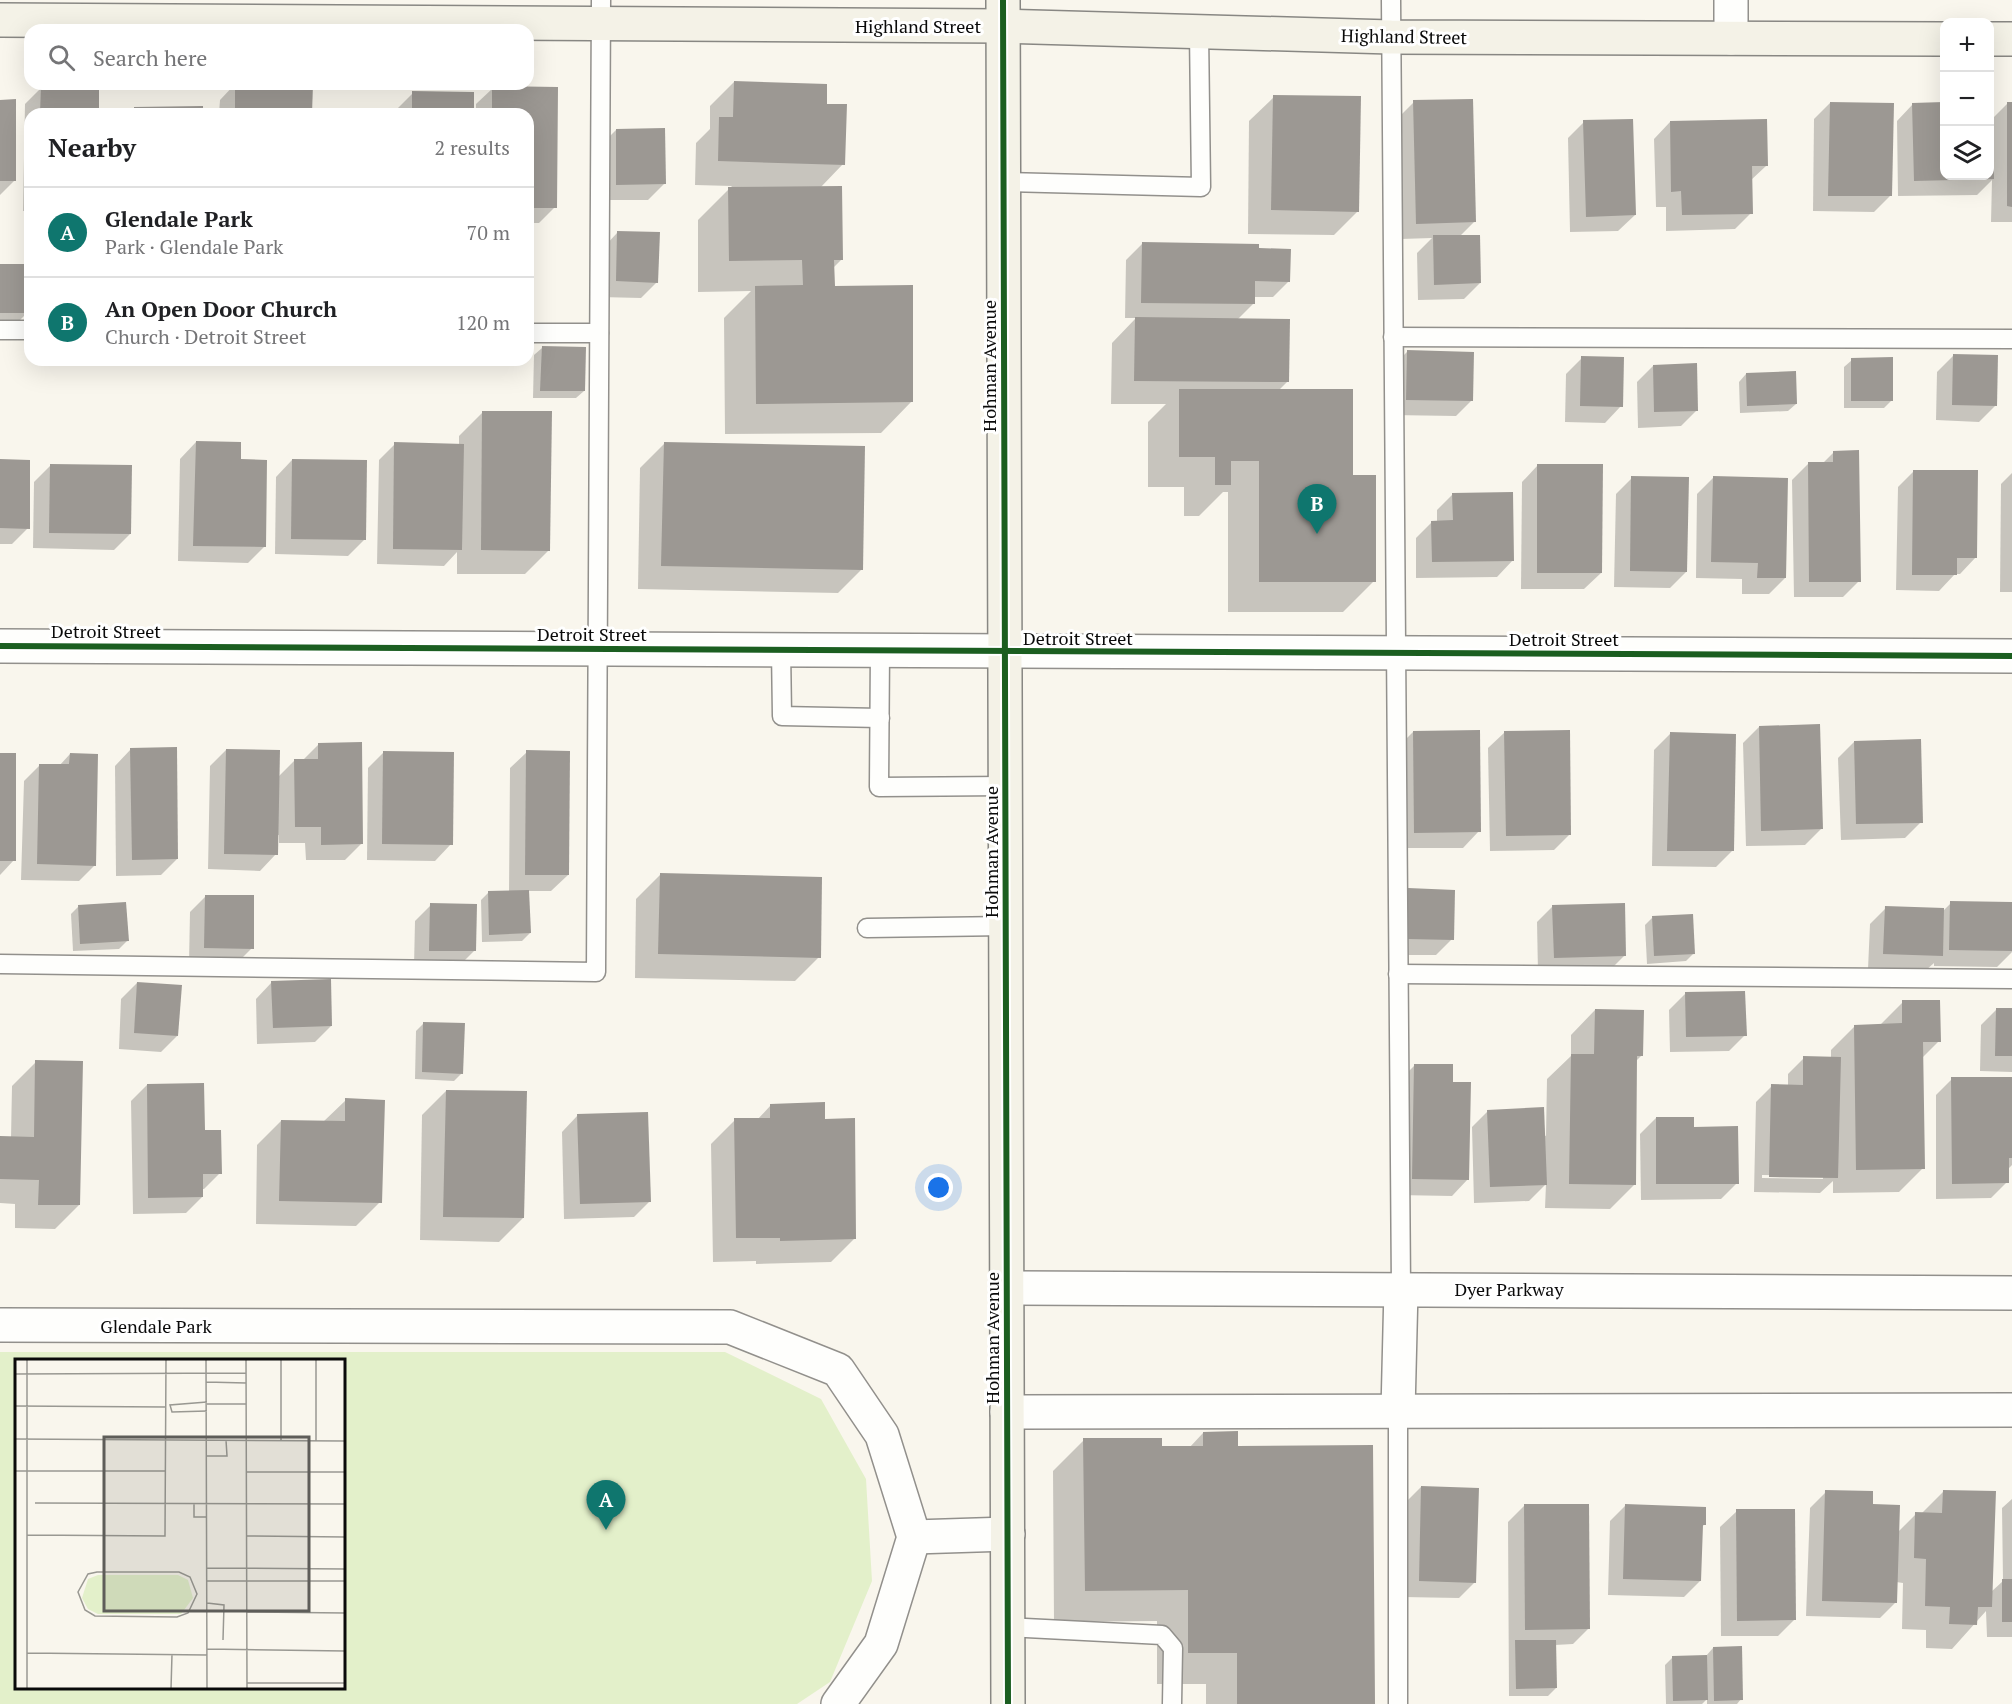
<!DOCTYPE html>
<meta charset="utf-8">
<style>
body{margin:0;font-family:"PT Serif",serif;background:#f2f2f2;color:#202124}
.controls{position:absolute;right:18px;top:18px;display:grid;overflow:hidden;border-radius:12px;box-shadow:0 6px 24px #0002}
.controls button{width:54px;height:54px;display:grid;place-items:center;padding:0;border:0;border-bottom:2px solid #e0e0e0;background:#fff;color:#202124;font:30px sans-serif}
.you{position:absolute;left:939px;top:1188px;width:21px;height:21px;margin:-15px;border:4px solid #fff;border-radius:50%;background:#1a73e8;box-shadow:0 0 0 9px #1a73e833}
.badge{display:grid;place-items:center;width:39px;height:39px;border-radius:50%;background:#0f766e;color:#fff;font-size:20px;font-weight:700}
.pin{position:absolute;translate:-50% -50px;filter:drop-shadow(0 2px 3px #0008)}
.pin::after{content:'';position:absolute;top:32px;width:21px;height:18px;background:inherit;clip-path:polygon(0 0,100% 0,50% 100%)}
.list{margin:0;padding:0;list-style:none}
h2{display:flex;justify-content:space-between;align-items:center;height:78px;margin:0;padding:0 24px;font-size:26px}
h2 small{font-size:20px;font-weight:400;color:#757577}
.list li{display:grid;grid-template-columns:39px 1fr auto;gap:18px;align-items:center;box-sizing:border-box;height:90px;padding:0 24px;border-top:2px solid #e0e0e0}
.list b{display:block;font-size:22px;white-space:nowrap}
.list p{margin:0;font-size:20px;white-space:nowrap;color:#757577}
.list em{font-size:20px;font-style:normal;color:#757577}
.icon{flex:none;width:33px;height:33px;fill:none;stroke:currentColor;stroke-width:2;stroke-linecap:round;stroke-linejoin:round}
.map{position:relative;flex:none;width:2012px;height:1704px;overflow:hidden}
.search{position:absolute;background:#fff;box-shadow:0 6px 24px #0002;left:24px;top:24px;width:510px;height:66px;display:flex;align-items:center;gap:15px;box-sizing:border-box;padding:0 21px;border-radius:18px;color:#757577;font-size:22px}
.panel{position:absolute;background:#fff;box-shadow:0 6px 24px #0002;left:24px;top:108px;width:510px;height:258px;border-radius:18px}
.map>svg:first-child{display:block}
</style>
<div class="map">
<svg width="2012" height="1704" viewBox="0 0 2012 1704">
<rect width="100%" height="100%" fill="#f9f6ed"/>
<path fill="#e3f0ca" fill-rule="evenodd" d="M0,1352h725l96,47 45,80 6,102 -42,101 -33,22h-797zM16,1360h328v328h-328z"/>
<g fill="#0003" fill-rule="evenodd">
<polygon points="734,82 825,106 843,164 820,188 842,259 833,268 833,287 912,401 881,433 725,434 724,318 751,291 698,292 698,220 732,186 695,185 696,143 710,129 710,106"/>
<polygon points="235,84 311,114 219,114 220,100"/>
<polygon points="41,88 97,114 30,114 30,211 23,211 25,104"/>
<polygon points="493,88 557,89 555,207 539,223 528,223 528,114 476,114 476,104"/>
<polygon points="413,93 472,114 392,114"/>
<polygon points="1274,97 1358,211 1334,235 1248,234 1249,121"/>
<polygon points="0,101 15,180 0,195"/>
<polygon points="1414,102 1474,222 1460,236 1480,283 1464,299 1418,300 1417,253 1432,238 1401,239 1398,118"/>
<polygon points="1830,103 1890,196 1874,212 1813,211 1814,119"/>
<polygon points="1990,103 1992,103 1992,119 2008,103 2012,103 2012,222 1991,222 1992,180 1977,195 1898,196 1897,121 1913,104 1944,104 1944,176 1990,176"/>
<polygon points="1584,122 1635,215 1618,231 1570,232 1568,138"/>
<polygon points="1670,122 1766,166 1750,181 1751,213 1735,229 1666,231 1666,207 1656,207 1654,139"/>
<polygon points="616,130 664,184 648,200 601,200 600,146"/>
<polygon points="618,232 657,282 641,298 600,297 602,249"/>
<polygon points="1142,244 1257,250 1289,281 1273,297 1253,297 1253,304 1237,320 1288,381 1278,391 1351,477 1374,581 1343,612 1228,612 1228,492 1223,492 1199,516 1184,516 1184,487 1148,487 1148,422 1166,404 1111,404 1112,343 1136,318 1125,318 1126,260"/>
<polygon points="0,266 28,312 12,328 0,329"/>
<polygon points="542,348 584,391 576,398 533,398 534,355"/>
<polygon points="1407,352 1472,400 1456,416 1391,415 1391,368"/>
<polygon points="1954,355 1995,406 1979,422 1936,420 1937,372"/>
<polygon points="1582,358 1621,406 1605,423 1565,422 1566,374"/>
<polygon points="1852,360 1892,400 1884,408 1844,408 1844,367"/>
<polygon points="1653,366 1697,410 1681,426 1638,428 1637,382"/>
<polygon points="1746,374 1796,404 1788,411 1740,413 1739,382"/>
<polygon points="483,412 549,550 525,574 457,574 457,552 444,566 377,564 379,460 395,444 459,445 459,436"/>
<polygon points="196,442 240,460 264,547 248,563 178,561 180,459"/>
<polygon points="664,444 862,569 838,593 638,589 640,468"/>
<polygon points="1834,452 1859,581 1843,597 1794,597 1792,480 1808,464 1822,464"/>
<polygon points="292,460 364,540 348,556 275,554 276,477"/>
<polygon points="0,461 28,528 12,544 0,544"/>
<polygon points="51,465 130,534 114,550 33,548 34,482"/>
<polygon points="1538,465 1601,573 1584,589 1521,589 1522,482"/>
<polygon points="1914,471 1976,557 1960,574 1955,574 1939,591 1896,590 1898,487"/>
<polygon points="2012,473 2012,592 2000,592 2001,484"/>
<polygon points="1632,478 1686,572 1670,588 1614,587 1616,494"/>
<polygon points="1713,478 1785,578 1769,594 1742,594 1742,579 1696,578 1697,494"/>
<polygon points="1453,494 1513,560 1497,577 1416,578 1416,538 1432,522 1437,522 1437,510"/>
<polygon points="1759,727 1821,829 1805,845 1746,846 1743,743"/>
<polygon points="1413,732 1479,831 1463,848 1399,848 1397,748"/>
<polygon points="1505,732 1570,834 1554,850 1490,851 1488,748"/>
<polygon points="1670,734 1732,851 1716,867 1652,866 1654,750"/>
<polygon points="1854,742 1921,822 1905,838 1841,840 1838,758"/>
<polygon points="319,744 361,844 345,860 306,860 305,843 279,843 279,835 277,835 276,854 260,871 208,869 210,766 226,750 278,777 295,760 303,760"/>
<polygon points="131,749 177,859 161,875 116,876 115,766"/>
<polygon points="384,752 451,844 435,861 367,860 368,768"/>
<polygon points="527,752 568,875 551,891 528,891 530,933 522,941 482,942 481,900 488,893 509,892 510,768"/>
<polygon points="0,754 14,860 0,875"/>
<polygon points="70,754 95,865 79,881 21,880 24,781 40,765 59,766"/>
<polygon points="660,875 819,957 795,981 635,978 636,899"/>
<polygon points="1409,890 1452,939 1436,955 1392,955 1393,906"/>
<polygon points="206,896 252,948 236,964 189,963 190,912"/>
<polygon points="1951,903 2012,904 2012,952 1997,967 1934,966 1934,963 1925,971 1868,969 1870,924 1886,908 1944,910"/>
<polygon points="431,905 474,951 458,967 414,966 415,921"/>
<polygon points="79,906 127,941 119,949 73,951 71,914"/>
<polygon points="1553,906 1624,956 1608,972 1538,973 1537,922"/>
<polygon points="1652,918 1693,954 1686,961 1647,964 1645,925"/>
<polygon points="272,982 331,1026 315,1042 257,1044 256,999"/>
<polygon points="137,983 177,1036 161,1052 119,1049 121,999"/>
<polygon points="1685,994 1745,1035 1729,1051 1670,1052 1669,1010"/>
<path d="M1903,1002l36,39 -17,17 1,110 -24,24 -66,1v-12l-13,12 -66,-1 2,-90 16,-16h16v-12l16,-16h27v-8l24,-24h24zM1762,1175l61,1v3l-61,-1z"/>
<polygon points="1997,1009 2012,1009 2012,1072 1980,1071 1981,1025"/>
<polygon points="1595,1010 1642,1055 1636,1061 1634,1185 1610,1209 1545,1208 1546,1184 1529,1201 1474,1203 1472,1127 1488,1111 1546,1136 1547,1079 1571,1056 1571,1035"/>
<polygon points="424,1023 462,1073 454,1081 415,1079 416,1031"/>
<polygon points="36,1062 79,1205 55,1229 15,1228 15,1204 0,1203 0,1138 11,1138 12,1086"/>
<polygon points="1415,1065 1452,1084 1468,1179 1452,1196 1397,1195 1399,1081"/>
<polygon points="2012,1078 2012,1165 2007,1170 2007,1182 1991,1198 1936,1199 1936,1095 1952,1079"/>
<polygon points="147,1085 204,1132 220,1173 204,1189 201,1189 202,1197 186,1213 133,1214 131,1101"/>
<polygon points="446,1091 523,1218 499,1242 420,1240 422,1115"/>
<polygon points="346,1100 380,1202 356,1226 256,1224 257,1145 281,1121 323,1122"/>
<polygon points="771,1105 824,1121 855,1238 831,1262 756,1264 756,1261 713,1262 711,1144 735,1120 757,1120"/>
<polygon points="578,1115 650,1201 634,1217 564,1219 562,1132"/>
<polygon points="1656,1118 1692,1128 1737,1183 1721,1199 1641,1200 1640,1134"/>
<polygon points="1203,1433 1237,1448 1374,1704 1206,1704 1206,1684 1157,1684 1157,1621 1054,1622 1053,1471 1084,1440 1160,1448 1189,1448"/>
<polygon points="1421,1487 1475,1582 1459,1598 1403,1597 1405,1503"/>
<polygon points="1826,1492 1871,1506 1898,1532 1916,1514 1921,1514 1943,1492 1991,1592 2003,1581 2002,1508 2012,1499 2012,1637 1987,1637 1986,1611 1952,1649 1926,1648 1926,1630 1902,1629 1903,1583 1896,1582 1896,1602 1880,1618 1806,1616 1810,1508"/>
<polygon points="1626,1505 1704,1525 1701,1527 1700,1581 1684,1597 1608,1595 1610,1521"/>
<polygon points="1524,1506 1589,1628 1573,1644 1555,1645 1556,1688 1548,1696 1509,1696 1508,1522"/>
<polygon points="1737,1511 1794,1620 1778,1636 1721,1636 1720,1527"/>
<polygon points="1713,1648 1741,1699 1737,1704 1707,1704 1707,1699 1702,1704 1666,1704 1665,1665 1672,1658 1706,1656"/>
</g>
<g fill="#9c9893">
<polygon points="734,81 827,84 827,104 847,104 845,165 718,161 719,117 733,117"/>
<polygon points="235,84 313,84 312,114 235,114"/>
<polygon points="41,86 99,88 99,114 40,114"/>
<polygon points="492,86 558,87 557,208 528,208 528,114 492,114"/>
<polygon points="412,91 474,92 474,114 412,114"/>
<polygon points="1273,95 1361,96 1359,212 1271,210"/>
<polygon points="16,99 16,181 0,181 0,100"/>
<polygon points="1473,99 1476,222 1416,224 1413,100"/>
<polygon points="1830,102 1894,103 1892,196 1828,196"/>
<polygon points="1944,102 1944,176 1990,176 1990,102 1993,102 1994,179 1914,181 1912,103"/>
<polygon points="2007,102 2012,102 2012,207 2007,206"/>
<polygon points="203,106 203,114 134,114 134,107"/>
<polygon points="1633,119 1636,215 1586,217 1583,120"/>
<polygon points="1767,119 1768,166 1752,166 1753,214 1682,215 1681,191 1671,192 1670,121"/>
<polygon points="665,128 666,184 616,185 616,129"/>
<polygon points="842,186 843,260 834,260 835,286 913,285 913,402 756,404 755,286 803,285 802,260 729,261 728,187"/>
<polygon points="617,231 660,232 658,283 616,281"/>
<polygon points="1433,235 1480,235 1481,283 1434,285"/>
<polygon points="1142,242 1259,244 1259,248 1291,249 1290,282 1255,281 1255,304 1141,303"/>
<rect x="0" y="264" width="29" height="49"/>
<polygon points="1135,317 1290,319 1289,382 1134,381"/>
<polygon points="542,346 586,347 585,391 540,391"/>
<polygon points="1407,350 1474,352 1473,401 1406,400"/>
<polygon points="1953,354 1998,355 1997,406 1952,405"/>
<polygon points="1581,356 1624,357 1623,407 1580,406"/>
<polygon points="1893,357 1893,401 1851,401 1851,358"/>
<polygon points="1697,363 1698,411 1654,412 1653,365"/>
<polygon points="1796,371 1797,404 1747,406 1746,373"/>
<polygon points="1179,389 1353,389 1353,475 1376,475 1376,582 1259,582 1259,461 1231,461 1231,485 1215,485 1215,457 1179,457"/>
<polygon points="482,411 552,411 550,551 481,550"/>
<polygon points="196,441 241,442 241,459 267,460 266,547 193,546"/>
<polygon points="394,442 464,444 462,550 393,549"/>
<polygon points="664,442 865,446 863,570 661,566"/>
<polygon points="1859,450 1861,582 1809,582 1808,462 1833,462 1833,451"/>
<polygon points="0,459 30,460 30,529 0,528"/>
<polygon points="292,459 367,460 366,540 291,539"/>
<polygon points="50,464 132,465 131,534 49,533"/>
<polygon points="1537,464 1603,464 1602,573 1537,573"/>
<polygon points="1913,470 1978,470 1977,558 1957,558 1957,575 1912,575"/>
<polygon points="1631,476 1689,477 1687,572 1630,571"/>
<polygon points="1713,476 1788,478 1786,578 1757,578 1758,563 1711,562"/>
<polygon points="1513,492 1514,561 1432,562 1431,521 1453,520 1452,493"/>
<polygon points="1820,724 1823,829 1761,831 1759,726"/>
<polygon points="1480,730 1481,832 1414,833 1413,731"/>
<polygon points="1570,730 1571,835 1506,836 1504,731"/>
<polygon points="1670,732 1736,734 1734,851 1667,851"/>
<polygon points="1921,739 1923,823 1856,824 1854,741"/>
<polygon points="362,742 363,844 321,845 321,827 295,827 294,759 318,759 318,743"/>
<polygon points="177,747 178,859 132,860 130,748"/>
<polygon points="226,749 280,750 278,855 224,854"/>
<polygon points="526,750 570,751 569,875 525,875"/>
<polygon points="383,751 454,752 453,845 382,844"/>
<rect x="0" y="753" width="16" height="108"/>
<polygon points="70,753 98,754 96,866 37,864 39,764 69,764"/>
<polygon points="660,873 822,877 821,958 658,954"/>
<polygon points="1408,888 1455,890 1454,940 1408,939"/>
<polygon points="529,890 531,933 489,935 488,891"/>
<polygon points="205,895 254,895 254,949 204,948"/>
<polygon points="1950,901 2012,902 2012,951 1949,950"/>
<polygon points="126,902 129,941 80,944 78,905"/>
<polygon points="430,903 477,904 476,951 429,951"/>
<polygon points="1625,903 1626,956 1554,958 1552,905"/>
<polygon points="1885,906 1944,908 1943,956 1883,954"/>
<polygon points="1693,914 1695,954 1654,956 1652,916"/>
<polygon points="331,979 332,1026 273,1028 271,981"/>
<polygon points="137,982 182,985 178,1036 134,1033"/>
<polygon points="1745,991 1747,1036 1686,1037 1685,992"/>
<polygon points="1902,1000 1940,1000 1941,1042 1923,1042 1925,1169 1856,1170 1854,1025 1902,1023"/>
<polygon points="1996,1008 2012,1008 2012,1056 1995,1056"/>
<polygon points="1595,1009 1644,1010 1643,1056 1637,1056 1636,1185 1569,1184 1571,1054 1594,1054"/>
<polygon points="423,1022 465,1023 463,1074 422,1072"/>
<polygon points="1803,1056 1841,1057 1838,1178 1769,1177 1771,1084 1803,1085"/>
<polygon points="35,1060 83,1061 80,1205 38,1205 39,1180 0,1179 0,1136 34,1137"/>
<polygon points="1414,1064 1453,1064 1453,1082 1471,1082 1469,1180 1412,1179"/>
<polygon points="1951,1077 2012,1077 2012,1158 2009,1158 2009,1183 1952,1184"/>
<polygon points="204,1083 205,1130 221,1130 222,1174 203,1174 203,1197 148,1198 147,1084"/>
<polygon points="446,1090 527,1091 524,1218 443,1217"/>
<polygon points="345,1098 385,1100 382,1203 279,1201 281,1120 345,1121"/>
<polygon points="825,1102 825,1119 855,1118 856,1239 780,1241 780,1238 736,1238 734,1118 770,1118 770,1104"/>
<polygon points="1544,1107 1547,1185 1490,1187 1487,1110"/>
<polygon points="648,1112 651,1202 580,1204 577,1114"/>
<polygon points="1656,1117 1694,1117 1694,1127 1738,1126 1739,1184 1656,1184"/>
<polygon points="1238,1431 1238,1446 1373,1445 1375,1704 1237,1704 1237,1653 1188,1653 1188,1590 1085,1591 1083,1438 1162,1438 1162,1446 1203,1446 1203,1432"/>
<polygon points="1421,1486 1479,1488 1476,1583 1419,1581"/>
<polygon points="1825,1490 1873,1491 1873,1504 1900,1505 1897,1603 1822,1601"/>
<polygon points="1943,1490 1996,1491 1992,1607 1978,1607 1977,1625 1949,1624 1950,1607 1925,1606 1926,1559 1914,1558 1915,1512 1942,1513"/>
<polygon points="1524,1504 1589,1504 1590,1629 1525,1630"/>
<polygon points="1625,1504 1706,1507 1706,1525 1703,1525 1701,1581 1623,1579"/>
<polygon points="1736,1509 1795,1509 1796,1620 1737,1621"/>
<rect x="2002" y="1579" width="10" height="43"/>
<polygon points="1515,1640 1556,1640 1557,1688 1516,1689"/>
<polygon points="1742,1646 1743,1700 1714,1701 1713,1647"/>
<polygon points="1707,1655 1708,1700 1673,1701 1672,1656"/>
</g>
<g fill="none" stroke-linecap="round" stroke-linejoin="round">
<g stroke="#92908c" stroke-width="21">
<g id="lane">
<polyline points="1391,0 1401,1289"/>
<polyline points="1004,182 1201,187 1199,32"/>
<polyline points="0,330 30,330"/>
<polyline points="528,333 599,333"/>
<polyline points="1393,337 2012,339"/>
<polyline points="781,649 782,716 880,718"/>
<polyline points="880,650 879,787 1006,786"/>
<polyline points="867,928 1006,926"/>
<polyline points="0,964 596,972 601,0"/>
<polyline points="1398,974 2012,979"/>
<polyline points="1398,1411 1398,1704"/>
<polyline points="1008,1627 1162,1635 1173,1648 1172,1704"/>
</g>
</g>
<g stroke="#92908c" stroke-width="36">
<g id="street">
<polyline points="1731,38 1731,0"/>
<polyline points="0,646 2012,656"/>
<polyline points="1007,1288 2012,1293"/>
<polyline points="0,1325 730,1327 838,1370 882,1435 914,1537 881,1644 838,1704"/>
<polyline points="1398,1411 1401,1289"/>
<polyline points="1007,1412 2012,1410"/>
<polyline points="914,1537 1008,1534"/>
</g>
</g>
<g stroke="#888783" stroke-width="36">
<g id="secondary">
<polyline points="1003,0 1008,1704"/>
<polyline points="0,20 1002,26 1391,37 1944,39"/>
<polyline points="1990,39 2012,39"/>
</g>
</g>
<use href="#lane" stroke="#fefefc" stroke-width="18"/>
<use href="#street" stroke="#fefefc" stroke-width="33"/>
<use href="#secondary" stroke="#f4f2e7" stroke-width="33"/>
<g stroke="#fff" stroke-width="10">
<g id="cycleway">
<polyline points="1003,0 1008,1704"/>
<polyline points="0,646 2012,656"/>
</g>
</g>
<use href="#cycleway" stroke="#1b5e20" stroke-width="6"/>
</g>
<g text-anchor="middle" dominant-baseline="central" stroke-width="6" stroke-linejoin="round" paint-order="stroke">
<g font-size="18" fill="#0a0a0a" stroke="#fff">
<text x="918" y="26">Highland Street</text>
<text transform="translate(1404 36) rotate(1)">Highland Street</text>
<text transform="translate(989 366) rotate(-90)">Hohman Avenue</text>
<text x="106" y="631">Detroit Street</text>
<text x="592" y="634">Detroit Street</text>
<text x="1078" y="638">Detroit Street</text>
<text x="1564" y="639">Detroit Street</text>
<text transform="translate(991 852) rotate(-90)">Hohman Avenue</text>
<text x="1509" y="1289">Dyer Parkway</text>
<text x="156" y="1326">Glendale Park</text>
<text transform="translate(992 1338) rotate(-90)">Hohman Avenue</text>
</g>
</g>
<g transform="translate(15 1359)">
<rect width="330" height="330" fill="#f9f6ed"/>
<path d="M83,216h80l10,5 5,18 -12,16h-83l-10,-5 -6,-11 6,-19z" fill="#e3f0ca"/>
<path fill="none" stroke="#999892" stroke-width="1.5" d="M191,0l1,330M231,0l1,330M301,0v82M0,15l231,-1M191,23l40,1M192,43l-37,3 2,7 35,-1M192,45h39M0,47l151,1M0,80l330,2M266,82v-82M192,97h20l-1,-16M0,112h150M231,113h99M20,144l310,1M179,144v14h13M12,176l138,1 1,-177M232,177l98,1M192,209l138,1M82,213h82l11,5 7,17 -9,19 -11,4 -82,-1 -10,-6 -7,-18 10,-18zM192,222h138M192,244l17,2 -1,35M232,253l98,1M192,290l138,2M12,294l180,2M232,324h98M12,330v-330M156,330l1,-35"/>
<path fill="#5e5d59" fill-opacity="0.15" stroke="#5e5d59" stroke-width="3" d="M89,78h205v174h-205z"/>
<rect width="330" height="330" fill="none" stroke="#0a0a0a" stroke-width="3"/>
</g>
</svg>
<div class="controls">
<button>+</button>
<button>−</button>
<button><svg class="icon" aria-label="layers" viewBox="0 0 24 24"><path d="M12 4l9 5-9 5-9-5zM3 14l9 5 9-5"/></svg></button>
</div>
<div class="you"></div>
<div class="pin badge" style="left:606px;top:1530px">A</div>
<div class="pin badge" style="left:1317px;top:534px">B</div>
<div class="search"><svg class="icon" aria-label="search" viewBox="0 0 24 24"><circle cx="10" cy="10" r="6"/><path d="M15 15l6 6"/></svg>Search here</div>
<section class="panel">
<h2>Nearby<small>2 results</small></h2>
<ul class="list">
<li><span class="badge">A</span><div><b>Glendale Park</b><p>Park · Glendale Park</p></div><em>70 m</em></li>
<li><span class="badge">B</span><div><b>An Open Door Church</b><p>Church · Detroit Street</p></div><em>120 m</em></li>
</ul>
</section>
</div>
